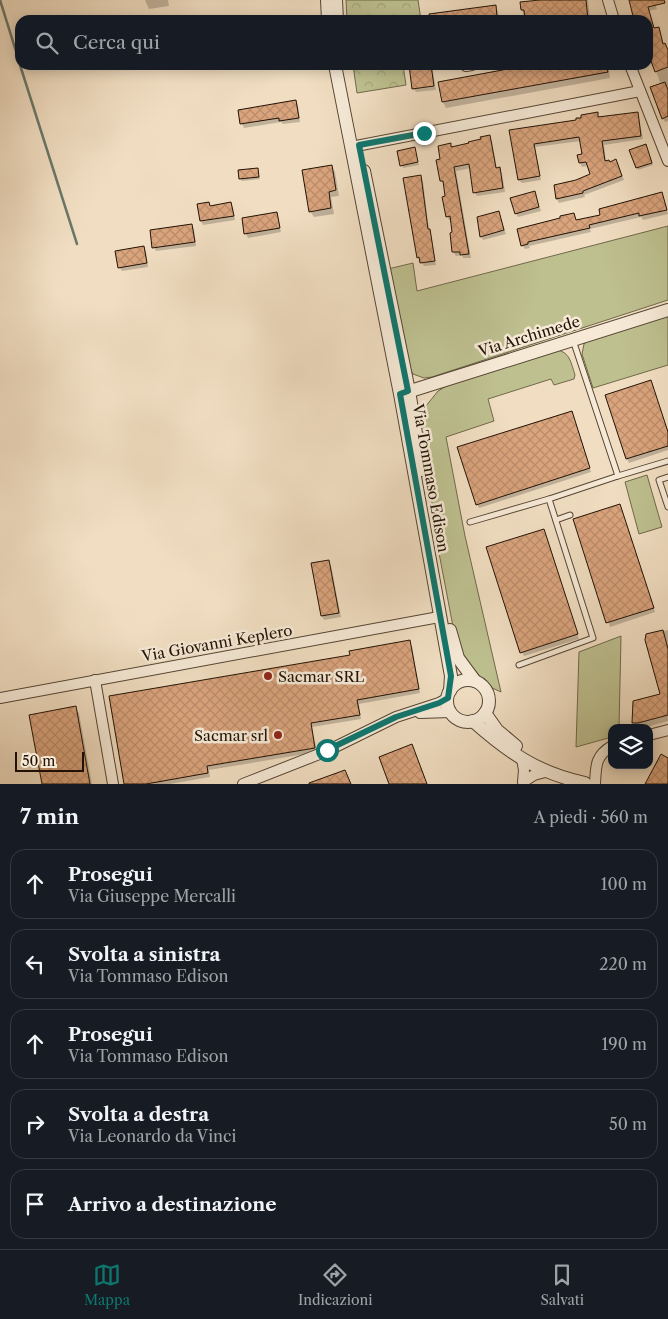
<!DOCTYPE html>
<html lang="it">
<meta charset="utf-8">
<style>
body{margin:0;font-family:"Libre Caslon Text",serif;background:#242831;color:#f1f3f6}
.controls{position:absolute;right:15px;bottom:15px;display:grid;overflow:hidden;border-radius:10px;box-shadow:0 2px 12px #0003}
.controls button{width:45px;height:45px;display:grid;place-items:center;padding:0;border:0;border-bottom:1px solid #363941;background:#171b24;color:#f1f3f6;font:25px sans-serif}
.scale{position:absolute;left:15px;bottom:12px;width:69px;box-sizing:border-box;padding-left:5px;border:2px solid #211205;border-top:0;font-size:14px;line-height:18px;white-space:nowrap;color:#211205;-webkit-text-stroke:4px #f6ead7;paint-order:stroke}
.stop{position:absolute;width:15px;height:15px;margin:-11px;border:4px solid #0f766e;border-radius:50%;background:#fff}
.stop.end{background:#0f766e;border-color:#fff;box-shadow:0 1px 5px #0008}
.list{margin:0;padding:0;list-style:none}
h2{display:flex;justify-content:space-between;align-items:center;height:65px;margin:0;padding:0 20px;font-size:21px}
h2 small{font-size:16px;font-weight:400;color:#9ea1a6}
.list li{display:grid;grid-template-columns:32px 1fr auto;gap:15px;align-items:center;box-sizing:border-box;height:70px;margin:0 10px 10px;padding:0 10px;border:1px solid #363941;border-radius:15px}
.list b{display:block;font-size:19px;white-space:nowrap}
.list p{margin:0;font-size:16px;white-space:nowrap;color:#9ea1a6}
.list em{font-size:16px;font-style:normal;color:#9ea1a6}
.icon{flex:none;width:28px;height:28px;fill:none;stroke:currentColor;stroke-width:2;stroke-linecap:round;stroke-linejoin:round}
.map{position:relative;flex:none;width:668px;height:784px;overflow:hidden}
.search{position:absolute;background:#171b24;box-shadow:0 2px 12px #0003;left:15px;right:15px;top:15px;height:55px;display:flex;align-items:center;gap:12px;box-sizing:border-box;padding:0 18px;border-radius:15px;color:#9ea1a6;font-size:19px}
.sheet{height:465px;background:#171b24}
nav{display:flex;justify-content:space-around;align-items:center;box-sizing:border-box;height:70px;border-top:1px solid #363941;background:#171b24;font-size:14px;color:#9ea1a6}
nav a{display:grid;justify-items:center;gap:2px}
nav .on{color:#0f766e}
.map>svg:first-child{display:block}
</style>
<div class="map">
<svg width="668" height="784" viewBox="0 0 668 784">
<defs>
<pattern id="forest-crowns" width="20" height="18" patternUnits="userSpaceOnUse" patternTransform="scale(1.25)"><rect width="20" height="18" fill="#bec090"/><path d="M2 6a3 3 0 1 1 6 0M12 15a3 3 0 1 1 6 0" fill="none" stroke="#a3a47b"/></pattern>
<pattern id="building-cross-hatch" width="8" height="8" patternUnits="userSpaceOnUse" patternTransform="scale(1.25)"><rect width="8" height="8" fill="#daa47d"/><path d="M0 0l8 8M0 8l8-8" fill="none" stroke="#bb8c6b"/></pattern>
</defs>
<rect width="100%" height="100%" fill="#f1dec2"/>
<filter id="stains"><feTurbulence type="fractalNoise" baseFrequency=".004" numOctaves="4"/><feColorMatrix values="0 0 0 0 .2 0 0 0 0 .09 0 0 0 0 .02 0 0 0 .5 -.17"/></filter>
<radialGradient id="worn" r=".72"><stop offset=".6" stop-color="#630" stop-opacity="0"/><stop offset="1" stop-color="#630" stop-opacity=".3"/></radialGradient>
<g fill="#bec090" stroke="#70694a">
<polygon points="668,226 668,300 432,377 424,378 413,374 407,363 388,269 413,263 417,291"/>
<polygon points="668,314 668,365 593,388 582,354 584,344 590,339"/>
<path d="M557,350c13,2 14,13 18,25l-1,4 -20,6 -3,-6 -63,20 6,22 -48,16 19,99 36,156 -11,-5 -21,-18 -14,-32 -16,-84 -11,-77 -6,-60 4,-10 12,-15 15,-9z"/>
<polygon points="647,475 662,527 639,534 625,482"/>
<polygon points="621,636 619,728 612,728 612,737 576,747 579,652"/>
</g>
<g fill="url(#forest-crowns)" stroke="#70694a">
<polygon points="346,0 418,0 421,20 347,20"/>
<polygon points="353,65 403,65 406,85 357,93"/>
</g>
<g fill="#0003">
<polygon points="145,0 168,0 169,6 149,9"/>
<polygon points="542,0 588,0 590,20 526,20 522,10"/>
<polygon points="631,0 654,0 657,9 649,11 655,29 659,28 664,45 668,51 668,121 665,122 663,118 661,85 648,50 648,20 629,20 629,18 635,16"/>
<polygon points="495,6 498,12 499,20 431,20"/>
<polygon points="410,65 432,65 436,90 416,92 413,88"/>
<polygon points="536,65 608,65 610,78 446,108 443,102 439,83"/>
<polygon points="296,102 298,106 300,122 283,124 281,122 244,128 242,124 239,111"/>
<polygon points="637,113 639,117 643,139 604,145 606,162 618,165 624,180 584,195 585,197 559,203 557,199 555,186 577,181 592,174 588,166 582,167 580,163 583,155 581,141 535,147 541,180 522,183 519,180 510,131 578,121 597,114 600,119"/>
<polygon points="489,137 492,141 497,169 500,169 502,173 505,192 477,196 474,192 471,168 456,171 471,258 463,258 462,255 456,256 453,252 451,234 453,233 452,220 449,220 447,216 445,185 441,181 442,160 450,145 452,148 470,144"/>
<polygon points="647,148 653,165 638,170 631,151"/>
<polygon points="414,149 419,165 403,168 398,152"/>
<polygon points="332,166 335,172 339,196 331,197 334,214 314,217 310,211"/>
<polygon points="257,169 260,179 242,181 240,178"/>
<polygon points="420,177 423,181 429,230 431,234 436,265 424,266 418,257"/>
<polygon points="534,192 541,211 518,217 516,213"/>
<polygon points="663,197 668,214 643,220 641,217 590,229 591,232 529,246 530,248 525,249 523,246 519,230 574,214 577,221 602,216"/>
<polygon points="231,204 233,208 235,220 203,225 201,221 198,205 210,207"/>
<polygon points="276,213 281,232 248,238 246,234 243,219"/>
<polygon points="499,213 506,234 483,240 481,236"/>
<polygon points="191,225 194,229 196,246 156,251 154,247"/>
<polygon points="143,247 146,251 148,267 122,271 119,267"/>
<polygon points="651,382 668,432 668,450 629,463 627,459"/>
<polygon points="573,416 591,472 479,508 477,504"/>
<polygon points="620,505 655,612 610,627 574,520"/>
<polygon points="546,534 579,639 524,656 522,652"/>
<polygon points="329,561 331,565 341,617 324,620 322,616"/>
<polygon points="668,630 668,721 643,728 636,728 633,722 661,695 647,635"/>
<polygon points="409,642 412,646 420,693 359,704 361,719 312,727 317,752 209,770 210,777 170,784 125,784 351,656"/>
<polygon points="75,708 79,713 92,784 44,784"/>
</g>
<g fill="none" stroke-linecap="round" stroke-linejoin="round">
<g stroke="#6a786b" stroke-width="2.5">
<polyline points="0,0 20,64"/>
<polyline points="20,65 77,244"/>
</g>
</g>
<g fill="url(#building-cross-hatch)" stroke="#211205">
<polygon points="540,0 586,0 588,20 525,20 524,10 521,10 520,2"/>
<polygon points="629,0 664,0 665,3 648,7 654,28 659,27 663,44 665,43 668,50 668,67 655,72 648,53 648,20 634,20"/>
<polygon points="496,5 497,17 493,17 494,20 430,20 429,14"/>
<polygon points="409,65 431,65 434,86 412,89"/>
<polygon points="529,65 606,65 608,72 442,102 438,82"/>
<polygon points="665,82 668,90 668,116 662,119 650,87"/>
<polygon points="296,100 299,118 279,121 279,118 240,124 238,110"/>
<polygon points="598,112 598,117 638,112 641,136 602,141 605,161 609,160 610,162 616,159 622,176 583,191 583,193 556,199 554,185 576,180 590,174 586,162 579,163 577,155 582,154 579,137 534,144 540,176 518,180 509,130 576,120 576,118 581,118 581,115"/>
<polygon points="490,135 496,168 500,167 503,188 473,193 469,164 454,167 469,254 460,255 460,252 452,252 450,233 452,232 450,216 446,217 442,197 445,196 443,181 440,181 436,160 440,159 438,146 451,143 451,147 469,143 468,142 481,139 480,137"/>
<polygon points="646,144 652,163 636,168 629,150"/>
<polygon points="415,147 418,162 400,166 397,151"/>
<polygon points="332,165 336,190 329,192 331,208 309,212 302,170"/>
<polygon points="258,168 259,177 239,179 238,170"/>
<polygon points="421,175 428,229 430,229 435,261 420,263 419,257 417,258 403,178"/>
<polygon points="535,191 539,207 515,214 510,198"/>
<polygon points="662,192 667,210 639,216 639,213 589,225 590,228 528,242 528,244 521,246 517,229 560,218 560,216 574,213 576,220 600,215 599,209"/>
<polygon points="209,202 210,206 231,202 234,216 200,221 197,204"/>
<polygon points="499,211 504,230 480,237 477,217"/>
<polygon points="277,212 280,228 244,234 242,218"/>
<polygon points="192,224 195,242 152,248 150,230"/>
<polygon points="144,246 147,263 118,268 115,251"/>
<polygon points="651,380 668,432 668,446 626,459 605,395"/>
<polygon points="572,411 590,468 476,505 457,447"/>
<polygon points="620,504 654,608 606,623 573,519"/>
<polygon points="544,529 578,634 520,653 486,547"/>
<polygon points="329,560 339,613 321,616 311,563"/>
<polygon points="663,630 668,649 668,715 638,723 632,723 633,701 660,694 645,640 646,634"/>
<polygon points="410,640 419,689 357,700 360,715 311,723 315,748 207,766 208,773 146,784 124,784 109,696 350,655 349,651"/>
<polygon points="76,706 90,784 42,784 29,715"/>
<polygon points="412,744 427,784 389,784 379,757"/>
<polygon points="661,754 668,758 668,784 645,784"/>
<polygon points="345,770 351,784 309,784 309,783"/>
</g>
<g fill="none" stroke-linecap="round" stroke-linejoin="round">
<g stroke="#554534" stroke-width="7">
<g id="service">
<polyline points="618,476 668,461"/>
<polyline points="668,477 659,480 668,507"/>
<polyline points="556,520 570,515"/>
<polyline points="470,522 549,499"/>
<polyline points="519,665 593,638 549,499 618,476 573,340"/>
</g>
</g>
<g stroke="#554534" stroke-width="12">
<g id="minor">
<polyline points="608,0 614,20"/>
<polyline points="630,65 668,161"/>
<polyline points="466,66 472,65"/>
<polyline points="351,147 640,91"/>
<polyline points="95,680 113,784"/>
<polyline points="0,698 439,617"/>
<polyline points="420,713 451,712"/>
<polyline points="649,735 668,730"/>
<polyline points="522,759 524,770 523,782 534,775 545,772"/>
<polyline points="243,784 327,751 396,717 439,703 448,698"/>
<path d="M595,784c1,-18 0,-28 17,-38"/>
</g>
</g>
<g stroke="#554534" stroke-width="14">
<g id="tertiary">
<polyline points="327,0 328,20"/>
<polyline points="336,0 337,20"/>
<polyline points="335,65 400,394 451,676 450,691"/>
<polyline points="364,171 409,391 422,470"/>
<polyline points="401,394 668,310"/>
<polyline points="450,630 458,658 475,681"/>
<circle cx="468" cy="701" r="21"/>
<polyline points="485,713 497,730 516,746"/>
<path d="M473,721c36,32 65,52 112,62"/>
</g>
</g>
<use href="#service" stroke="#f6ead7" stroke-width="5"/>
<use href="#minor" stroke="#f6ead7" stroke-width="10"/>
<use href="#tertiary" stroke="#f6ead7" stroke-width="12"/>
</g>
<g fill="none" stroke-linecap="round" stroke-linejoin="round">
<polyline stroke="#0f766e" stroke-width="6" points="327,750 396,717 439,703 448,698 451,676 400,394 408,391 359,145 424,133"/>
</g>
<g fill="#8f2418" stroke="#f6ead7" stroke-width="2">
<circle cx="268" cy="676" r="5"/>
<circle cx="278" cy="735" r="5"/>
</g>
<g text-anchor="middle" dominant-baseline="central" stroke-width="5" stroke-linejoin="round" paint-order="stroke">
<g font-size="15" fill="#211205" stroke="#f6ead7">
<text transform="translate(529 336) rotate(-17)">Via Archimede</text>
<text transform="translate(431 478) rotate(80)">Via Tommaso Edison</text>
<text transform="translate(217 643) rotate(-10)">Via Giovanni Keplero</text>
</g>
<g font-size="15" fill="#211205" stroke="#f6ead7" text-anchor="start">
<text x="278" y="676">Sacmar SRL</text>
<text x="268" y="735" text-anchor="end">Sacmar srl</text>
</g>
</g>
<rect width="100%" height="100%" filter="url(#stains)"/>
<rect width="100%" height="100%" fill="url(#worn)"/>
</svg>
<div class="controls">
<button><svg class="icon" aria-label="layers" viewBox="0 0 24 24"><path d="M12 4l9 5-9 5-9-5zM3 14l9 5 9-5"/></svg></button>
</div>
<div class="scale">50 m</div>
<div class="stop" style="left:327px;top:750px"></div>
<div class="stop end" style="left:424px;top:133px"></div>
<div class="search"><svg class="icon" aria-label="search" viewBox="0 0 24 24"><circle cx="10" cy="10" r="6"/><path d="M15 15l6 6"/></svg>Cerca qui</div>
</div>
<section class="sheet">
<h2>7 min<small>A piedi · 560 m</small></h2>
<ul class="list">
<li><svg class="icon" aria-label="ahead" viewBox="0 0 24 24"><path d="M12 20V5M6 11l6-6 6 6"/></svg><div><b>Prosegui</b><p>Via Giuseppe Mercalli</p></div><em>100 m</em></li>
<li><svg class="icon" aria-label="left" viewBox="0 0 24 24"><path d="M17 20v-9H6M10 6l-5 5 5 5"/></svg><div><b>Svolta a sinistra</b><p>Via Tommaso Edison</p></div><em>220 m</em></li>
<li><svg class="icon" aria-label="ahead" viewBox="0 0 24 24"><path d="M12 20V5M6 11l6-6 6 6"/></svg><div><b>Prosegui</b><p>Via Tommaso Edison</p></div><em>190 m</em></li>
<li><svg class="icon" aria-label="right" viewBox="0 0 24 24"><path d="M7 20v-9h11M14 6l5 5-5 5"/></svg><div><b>Svolta a destra</b><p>Via Leonardo da Vinci</p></div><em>50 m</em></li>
<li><svg class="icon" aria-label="arrive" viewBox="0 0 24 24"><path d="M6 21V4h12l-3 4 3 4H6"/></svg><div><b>Arrivo a destinazione</b></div></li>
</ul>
</section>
<nav>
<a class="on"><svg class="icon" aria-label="map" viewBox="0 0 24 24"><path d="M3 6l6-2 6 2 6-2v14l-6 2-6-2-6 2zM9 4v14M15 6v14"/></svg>Mappa</a>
<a><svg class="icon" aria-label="directions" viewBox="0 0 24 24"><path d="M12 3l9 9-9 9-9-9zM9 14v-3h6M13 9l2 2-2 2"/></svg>Indicazioni</a>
<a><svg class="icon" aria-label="saved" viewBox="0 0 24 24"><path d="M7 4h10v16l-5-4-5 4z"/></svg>Salvati</a>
</nav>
